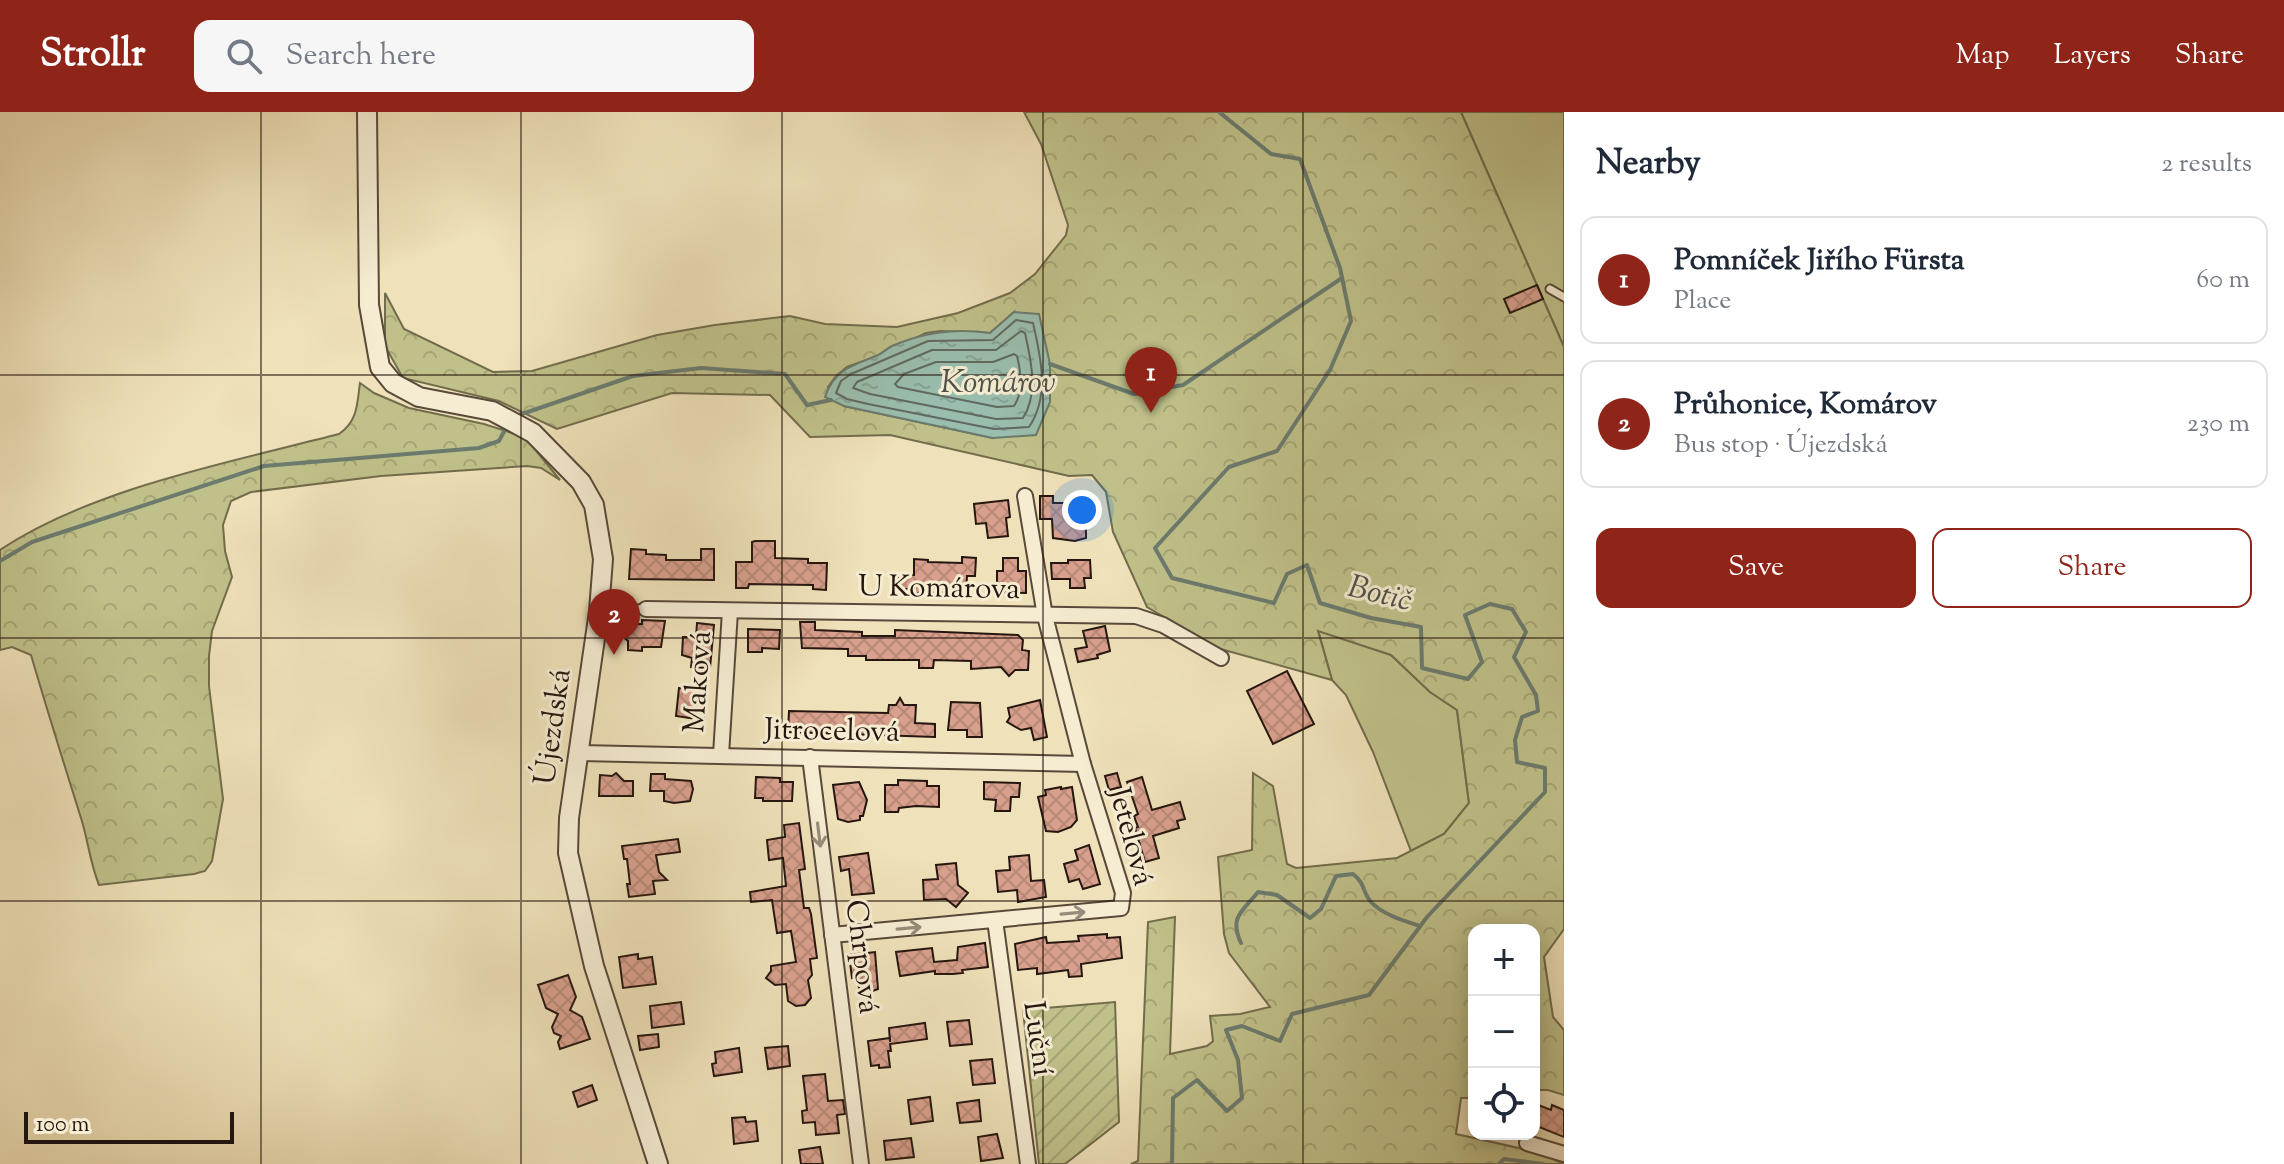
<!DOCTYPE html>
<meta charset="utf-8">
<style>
body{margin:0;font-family:"Sorts Mill Goudy",serif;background:#f6f6f7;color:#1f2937}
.controls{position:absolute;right:24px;bottom:24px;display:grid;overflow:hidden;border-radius:16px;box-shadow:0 4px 20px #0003}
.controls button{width:72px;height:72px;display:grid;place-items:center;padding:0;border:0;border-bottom:2px solid #e0e1e3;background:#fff;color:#1f2937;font:40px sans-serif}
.scale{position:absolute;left:24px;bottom:20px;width:210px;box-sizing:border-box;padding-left:8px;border:4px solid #25160f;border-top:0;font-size:22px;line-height:28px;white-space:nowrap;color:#25160f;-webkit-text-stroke:6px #f5ecd2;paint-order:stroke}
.you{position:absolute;left:1082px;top:398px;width:28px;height:28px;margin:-20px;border:6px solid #fff;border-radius:50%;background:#1a73e8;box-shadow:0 0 0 12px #1a73e833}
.badge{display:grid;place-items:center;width:52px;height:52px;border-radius:50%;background:#8f2418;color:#fff;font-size:26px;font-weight:700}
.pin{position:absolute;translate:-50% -66px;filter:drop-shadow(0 2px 4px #0008)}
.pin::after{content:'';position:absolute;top:42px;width:28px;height:24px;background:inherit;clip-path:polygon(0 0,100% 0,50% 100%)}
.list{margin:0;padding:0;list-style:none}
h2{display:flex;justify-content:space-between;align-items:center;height:104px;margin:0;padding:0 32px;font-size:34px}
h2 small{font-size:26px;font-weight:400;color:#747a83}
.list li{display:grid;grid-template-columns:52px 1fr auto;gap:24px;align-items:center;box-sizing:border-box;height:128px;margin:0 16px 16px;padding:0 16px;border:2px solid #e0e1e3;border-radius:16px}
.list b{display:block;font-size:30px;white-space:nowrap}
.list p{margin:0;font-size:26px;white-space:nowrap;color:#747a83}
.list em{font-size:26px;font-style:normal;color:#747a83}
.actions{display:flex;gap:16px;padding:24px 32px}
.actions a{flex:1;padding:18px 0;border:2px solid #8f2418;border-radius:16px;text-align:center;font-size:28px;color:#8f2418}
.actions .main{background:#8f2418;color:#fff}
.icon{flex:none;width:44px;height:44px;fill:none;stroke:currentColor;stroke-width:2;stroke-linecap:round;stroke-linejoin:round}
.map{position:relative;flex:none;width:1564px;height:1052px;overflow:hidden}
header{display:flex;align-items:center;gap:48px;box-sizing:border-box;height:112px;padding:0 40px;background:#8f2418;color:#fff}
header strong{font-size:38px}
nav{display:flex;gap:44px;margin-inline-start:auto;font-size:28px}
.search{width:560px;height:72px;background:#f6f6f7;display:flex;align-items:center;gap:20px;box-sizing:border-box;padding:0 28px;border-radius:16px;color:#747a83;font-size:30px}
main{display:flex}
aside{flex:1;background:#fff}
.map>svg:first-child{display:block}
</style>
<header>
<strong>Strollr</strong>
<div class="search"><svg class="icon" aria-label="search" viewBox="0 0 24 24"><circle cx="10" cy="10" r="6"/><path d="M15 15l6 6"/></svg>Search here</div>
<nav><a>Map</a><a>Layers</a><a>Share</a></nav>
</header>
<main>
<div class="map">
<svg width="1564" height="1052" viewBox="0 0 1564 1052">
<defs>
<pattern id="forest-crowns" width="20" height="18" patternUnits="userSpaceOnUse" patternTransform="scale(2)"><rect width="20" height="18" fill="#c0c18a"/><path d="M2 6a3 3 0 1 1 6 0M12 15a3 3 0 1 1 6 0" fill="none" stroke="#a5a576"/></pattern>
<pattern id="garden-furrows" width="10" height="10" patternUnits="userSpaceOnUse" patternTransform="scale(2)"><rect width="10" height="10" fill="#c0c18a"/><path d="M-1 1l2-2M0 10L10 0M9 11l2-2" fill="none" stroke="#a5a576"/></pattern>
<pattern id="water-ripples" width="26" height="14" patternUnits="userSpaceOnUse" patternTransform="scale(2)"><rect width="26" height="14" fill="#9abeae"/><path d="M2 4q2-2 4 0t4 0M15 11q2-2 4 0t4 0" fill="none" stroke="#85a394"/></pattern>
<pattern id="building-cross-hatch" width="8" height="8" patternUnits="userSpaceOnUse" patternTransform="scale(2)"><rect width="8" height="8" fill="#d8a08d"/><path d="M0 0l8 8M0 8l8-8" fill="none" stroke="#b98978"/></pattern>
</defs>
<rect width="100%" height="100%" fill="#efe1b9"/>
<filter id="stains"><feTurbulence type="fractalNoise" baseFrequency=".0025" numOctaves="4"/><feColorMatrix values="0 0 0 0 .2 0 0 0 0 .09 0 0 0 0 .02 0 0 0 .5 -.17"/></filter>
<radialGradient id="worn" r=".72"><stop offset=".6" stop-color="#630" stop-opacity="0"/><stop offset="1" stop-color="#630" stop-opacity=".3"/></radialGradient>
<g fill="#c0c18a" stroke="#726c4c" stroke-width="2">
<polygon points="1461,0 1564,0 1564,235"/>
<polygon points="1318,518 1391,543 1430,580 1457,598 1469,691 1444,722 1411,739 1373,640 1346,583 1332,568"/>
</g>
<g fill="url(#forest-crowns)" stroke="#726c4c" stroke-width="2" fill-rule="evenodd">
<path d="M1024,0h437l103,235v582l-20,28 9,60 11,13v65l-16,-5h-14v-160h-60v168h-13l-5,36 85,19 23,11h-433l7,-3 10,-239 27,-5 -5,137 37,-8 6,-5 -3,-25 30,-2 30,-7 -41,-54 -5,-19 -6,-77 34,-7 1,-77 20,13 14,78 9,4 101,-10 47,-24 25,-31 -12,-93 -27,-18 -39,-37 -73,-24 14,49 -115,-32 -70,-41 -34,-75 -7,-40 -14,-17 -23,1 -179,-41 -80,2 -40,-42 -98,-2 -115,36 -58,-28 -96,-23 -18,-32v-53l19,36 89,43 39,-1 125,-36 58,-10 75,-9 35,8 72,3 61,-14 52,-20 25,-19 31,-39 2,-10 -27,-81zM1014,200l-21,126 -149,-32 -16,-19 8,-11 11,-9 33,-12 46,-22 15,-2 49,2z"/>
<path d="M360,271l14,10 35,15 75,16 41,13 35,43 -19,-12 -14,-2 -146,10 -130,16 -20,9 -8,24 2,26 7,26 -20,54 -3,25v30l14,113 -11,62 -7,10 -11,3 -95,11c-9,-22 -11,-45 -18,-67 -17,-54 -34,-108 -50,-163l-19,-8 -12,3v-100c93,-62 231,-88 339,-116 19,-13 18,-30 21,-51z"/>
</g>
<polygon fill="url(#garden-furrows)" stroke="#726c4c" stroke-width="2" points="1115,890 1119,1010 1065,1052 1039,1052 1023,898"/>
<path fill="url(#water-ripples)" stroke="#6b7b6e" stroke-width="2" d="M1014,200l25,2 11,50v38l-14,33 -43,3 -149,-32 -19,-9c9,-27 26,-31 51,-41 6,-2 10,-7 16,-10 32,-14 64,-18 98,-13z"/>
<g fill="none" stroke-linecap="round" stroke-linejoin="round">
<g stroke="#606a5e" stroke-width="2">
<path d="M1016,208l17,3c8,35 17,73 -4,104l-35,2 -126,-25 -21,-5 -11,-6 5,-12 10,-7 77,-33 65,-1z"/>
<path d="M1021,219l4,2c6,28 14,60 -2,85l-27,1 -126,-25 -17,-6 4,-6 75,-32h64z"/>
<path d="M1014,242l3,2c4,16 6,37 -3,50l-17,1 -99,-20 -3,-3 9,-10 32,-12h57z"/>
</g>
<g stroke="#6b7b6e" stroke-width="4">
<polyline points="1050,252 1134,282 1183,273 1342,166"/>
<polyline points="516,304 633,264 701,256 785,262 807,293 831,288"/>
<polyline points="0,449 32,430 264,354 479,336 499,329 508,312"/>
<path d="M1241,831c-12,-26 1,-31 17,-51l19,3 33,23 11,-9 15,-33 17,-2c13,10 9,18 18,28 12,13 34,19 49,24"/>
<polyline points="1172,1052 1173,986 1197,968 1227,999 1242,986 1238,948 1226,918 1242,914 1280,929 1292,902 1369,883 1427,805 1545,680 1545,656 1517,650 1515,628 1522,605 1538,599 1536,583 1514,545 1526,520 1512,497 1490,492 1465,503 1482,550 1468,567 1422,556 1421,515 1371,506 1320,491 1307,453 1287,462 1274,491 1172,466 1155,436 1229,355 1277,339 1330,258 1351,209 1340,156 1300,47 1271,42 1219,0"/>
<polyline points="1499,1052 1504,1047 1543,1052"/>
</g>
</g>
<g fill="url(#building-cross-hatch)" stroke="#25160f" stroke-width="2">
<polygon points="1537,173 1543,187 1510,201 1504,187"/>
<polygon points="1040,384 1053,384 1053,391 1088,391 1092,398 1089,406 1086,406 1086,426 1075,429 1053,426 1052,407 1040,407"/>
<polygon points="1008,388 1010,405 1006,406 1008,424 988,426 986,411 976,412 974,392"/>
<polygon points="755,429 775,429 775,446 808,447 808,451 827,451 826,478 813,477 813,473 749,472 748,476 736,476 736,450 752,450 752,430"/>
<polygon points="631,437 646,438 646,442 666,443 666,448 701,448 701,437 714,437 714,468 629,467"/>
<polygon points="962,445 976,446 975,464 967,464 966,480 914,481 914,477 898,477 898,463 914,463 914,447 928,448 928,450 962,451"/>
<polygon points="1003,446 1018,446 1018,459 1026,459 1026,481 997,480 997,459 1003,459"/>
<polygon points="1068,448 1090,448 1091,466 1084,466 1085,476 1070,476 1070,467 1052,467 1051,451 1068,451"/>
<polygon points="642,508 665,509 661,535 642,535 642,539 628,538 628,529 622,524 629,521 629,512 642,512"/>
<polygon points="800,510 815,510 815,518 862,520 862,524 895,524 895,518 1018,523 1023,528 1022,538 1029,539 1028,558 1015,558 1009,564 1001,555 971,557 971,549 934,548 933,556 919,556 919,548 866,548 866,544 848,544 848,537 802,536"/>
<polygon points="697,511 714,513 710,556 691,555 692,546 682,543 683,525 696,525"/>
<polygon points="1105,514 1110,539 1097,543 1098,546 1078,550 1075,537 1087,535 1083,519"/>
<polygon points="748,517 780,518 779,537 762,536 762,540 748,540"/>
<polygon points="1287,559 1314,612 1273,632 1247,579"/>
<polygon points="679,576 706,578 704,605 696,607 676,604"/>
<polygon points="900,586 904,593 916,593 915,611 935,612 935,625 788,620 789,599 888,601 889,593 896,593"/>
<polygon points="1040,588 1047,625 1034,628 1031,616 1021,618 1007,610 1010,605 1008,596"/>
<polygon points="951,590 980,591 982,625 967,625 967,618 948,618"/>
<polygon points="616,661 624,669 633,669 633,684 599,684 600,663 612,664"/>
<polygon points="1117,661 1121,675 1109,678 1105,664"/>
<polygon points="651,662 665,662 665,667 691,669 693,677 690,689 674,691 664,689 664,679 650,679"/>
<polygon points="756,665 780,666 780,670 793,670 792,689 763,689 763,686 755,686"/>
<polygon points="1142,665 1152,698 1180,690 1185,707 1177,709 1179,716 1153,724 1159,746 1145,750 1135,716 1138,715 1134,704 1138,702 1127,670"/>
<polygon points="898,668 927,669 927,674 939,674 939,695 916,694 899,696 898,700 885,700 885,673 898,673"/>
<polygon points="859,670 867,688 863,704 860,704 860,708 848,710 838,707 833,673"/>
<polygon points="984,670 1020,671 1019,685 1011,685 1010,699 995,699 996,688 984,687"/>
<polygon points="1061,675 1061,677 1072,675 1077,708 1071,715 1058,720 1046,719 1038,685 1046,683 1045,678"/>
<polygon points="799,711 805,757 799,758 804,796 809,796 811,802 817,846 810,847 812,863 808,868 811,886 805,893 796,894 788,889 786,872 775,873 766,866 771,859 771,854 796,850 791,819 777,821 772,788 751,790 750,780 786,774 783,746 769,748 767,728 785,725 784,713"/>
<polygon points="678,727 680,740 656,743 659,760 667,768 653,769 655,782 629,785 627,772 630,772 627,747 624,747 622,734"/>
<polygon points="1089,733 1100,772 1083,777 1079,767 1069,770 1064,752 1078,748 1075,738"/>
<polygon points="868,741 874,781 852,783 849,757 841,759 839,745"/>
<polygon points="1029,743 1031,769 1044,768 1046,785 1018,790 1017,778 998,780 996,759 1010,758 1009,745"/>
<polygon points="956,751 958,773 968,781 956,795 946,787 924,788 923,768 938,767 936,753"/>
<polygon points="1107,822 1107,826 1120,825 1122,846 1081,852 1082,864 1069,865 1068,858 1037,862 1037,856 1018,858 1015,832 1046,825 1047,831 1079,829 1078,824"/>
<polygon points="985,831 988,855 962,858 963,861 953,862 935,862 935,859 900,864 896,840 932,836 934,850 957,848 958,835"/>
<polygon points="875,840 878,877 867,881 860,879 856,865 852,866 849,843"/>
<polygon points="638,842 638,847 652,845 656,872 623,876 619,845"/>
<polygon points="568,863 576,885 570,898 582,905 590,927 560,937 558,930 561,924 554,921 552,915 558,902 546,896 538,873"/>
<polygon points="681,890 684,912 652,916 650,894"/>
<polygon points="969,908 972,932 950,934 947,910"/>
<polygon points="925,911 927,927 890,932 891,939 888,939 890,955 879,956 879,953 871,954 868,929 890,926 890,930 889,916"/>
<polygon points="658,922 659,935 640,938 638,924"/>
<polygon points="788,934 790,954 768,957 765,936"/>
<polygon points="739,936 742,960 714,964 712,952 716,951 715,940"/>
<polygon points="992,947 995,971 973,973 970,949"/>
<polygon points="825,962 828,989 843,988 845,1002 837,1003 839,1021 816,1023 815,1010 803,1011 802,999 807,998 803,964"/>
<polygon points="592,973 597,988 578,995 573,980"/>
<polygon points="930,985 933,1009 911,1012 908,988"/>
<polygon points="979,988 981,1009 960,1011 957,991"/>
<polygon points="1538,993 1551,998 1552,993 1564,998 1564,1025 1534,1013"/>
<polygon points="745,1005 746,1010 756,1009 758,1029 734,1032 732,1006"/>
<polygon points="997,1022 1003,1046 981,1049 978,1025"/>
<polygon points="911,1026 914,1045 886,1048 884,1029"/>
<polygon points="820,1035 823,1052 801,1052 799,1038"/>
</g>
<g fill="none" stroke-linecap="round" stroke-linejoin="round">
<g stroke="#58493a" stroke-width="11">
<g id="service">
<polyline points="1550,177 1564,185"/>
<polyline points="600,496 646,497"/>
</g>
</g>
<g stroke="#58493a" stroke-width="18">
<g id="minor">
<polyline points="646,497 1136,504 1163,513 1221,546"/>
<polyline points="580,641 1083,652"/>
<polyline points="721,643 730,499"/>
<polyline points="810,645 861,1052"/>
<polyline points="995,808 1028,1052"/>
<polyline points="832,823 1121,796 1123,781 1083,652 1045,504 1025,384"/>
<polyline points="1527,1031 1564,1042"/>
</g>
</g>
<g stroke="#58493a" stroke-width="22">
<polyline id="tertiary" points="367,0 369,193 380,255 393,271 419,285 492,299 533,321 581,370 594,393 603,447 599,499 569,706 568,741 594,854 658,1052"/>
</g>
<use href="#service" stroke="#f5ecd2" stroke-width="7"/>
<use href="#minor" stroke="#f5ecd2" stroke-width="14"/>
<use href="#tertiary" stroke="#f5ecd2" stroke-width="18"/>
</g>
<defs><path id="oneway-shaft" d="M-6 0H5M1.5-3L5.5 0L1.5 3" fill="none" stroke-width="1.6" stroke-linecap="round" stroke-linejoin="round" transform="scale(2)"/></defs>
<g stroke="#978c7a">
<use href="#oneway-shaft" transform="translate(819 723) rotate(83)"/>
<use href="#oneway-shaft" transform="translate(1073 801) rotate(-5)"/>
<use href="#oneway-shaft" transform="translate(909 816) rotate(-5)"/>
</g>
<path fill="none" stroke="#25160f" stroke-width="2" stroke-opacity="0.55" d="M261,0v1052M521,0v1052M782,0v1052M1043,0v1052M1303,0v1052M0,263h1564M0,526h1564M0,789h1564"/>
<g text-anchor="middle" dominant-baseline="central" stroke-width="6" stroke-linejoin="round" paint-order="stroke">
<g font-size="30" fill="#25160f" stroke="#f5ecd2">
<text transform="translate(939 477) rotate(1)">U Komárova</text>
<text transform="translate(699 570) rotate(-86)">Maková</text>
<text transform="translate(554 615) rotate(-82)">Újezdská</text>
<text transform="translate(832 620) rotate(1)">Jitrocelová</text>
<text transform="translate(1130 725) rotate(75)">Jetelová</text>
<text transform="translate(861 845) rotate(83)">Chrpová</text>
<text transform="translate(1037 927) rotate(82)">Luční</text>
</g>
<g font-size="32" font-style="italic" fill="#4e5147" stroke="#f5ecd2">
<text x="998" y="272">Komárov</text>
<text transform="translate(1380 483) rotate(14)">Botič</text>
</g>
</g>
<rect width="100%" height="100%" filter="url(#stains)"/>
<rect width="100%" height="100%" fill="url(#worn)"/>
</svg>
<div class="controls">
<button>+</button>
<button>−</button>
<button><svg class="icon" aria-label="locate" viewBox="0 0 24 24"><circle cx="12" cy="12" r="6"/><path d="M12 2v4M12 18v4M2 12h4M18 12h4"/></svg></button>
</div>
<div class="scale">100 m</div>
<div class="you"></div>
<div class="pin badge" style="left:1151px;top:301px">1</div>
<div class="pin badge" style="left:614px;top:543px">2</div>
</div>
<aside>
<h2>Nearby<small>2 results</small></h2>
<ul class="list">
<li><span class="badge">1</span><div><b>Pomníček Jiřího Fürsta</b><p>Place</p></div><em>60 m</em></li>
<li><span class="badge">2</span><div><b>Průhonice, Komárov</b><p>Bus stop · Újezdská</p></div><em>230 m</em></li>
</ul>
<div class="actions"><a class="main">Save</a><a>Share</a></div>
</aside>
</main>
